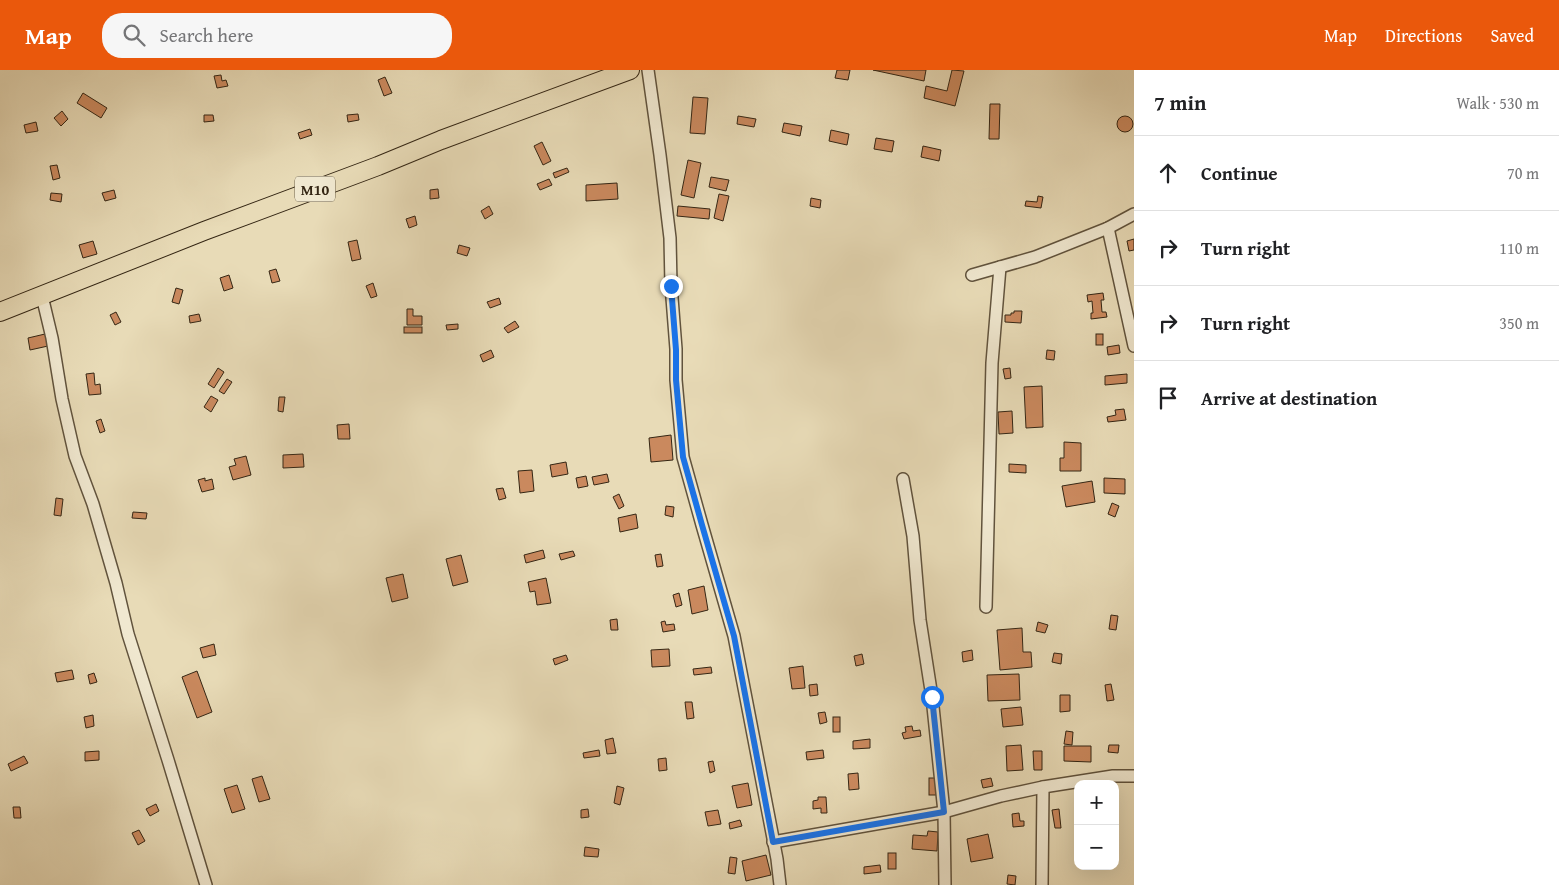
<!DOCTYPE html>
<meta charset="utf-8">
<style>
body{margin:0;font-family:"Gentium Book Plus",serif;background:#f6f6f6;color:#202124}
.controls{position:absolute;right:15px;bottom:15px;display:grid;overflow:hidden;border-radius:10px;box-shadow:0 5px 20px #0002}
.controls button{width:45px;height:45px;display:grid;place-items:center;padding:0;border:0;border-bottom:1px solid #e0e0e0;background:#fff;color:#202124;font:25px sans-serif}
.stop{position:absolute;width:15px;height:15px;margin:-11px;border:4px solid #1a73e8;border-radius:50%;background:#fff}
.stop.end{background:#1a73e8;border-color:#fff;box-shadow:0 1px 5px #0008}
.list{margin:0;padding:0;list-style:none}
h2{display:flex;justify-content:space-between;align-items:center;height:65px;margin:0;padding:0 20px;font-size:21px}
h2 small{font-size:16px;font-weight:400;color:#757577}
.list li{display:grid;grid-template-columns:32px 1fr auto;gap:15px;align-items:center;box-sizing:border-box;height:75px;padding:0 20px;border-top:1px solid #e0e0e0}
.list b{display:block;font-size:19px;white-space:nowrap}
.list em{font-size:16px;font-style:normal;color:#757577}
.icon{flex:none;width:28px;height:28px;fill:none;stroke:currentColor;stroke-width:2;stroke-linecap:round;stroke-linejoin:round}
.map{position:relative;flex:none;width:1134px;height:815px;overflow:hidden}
header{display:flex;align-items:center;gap:30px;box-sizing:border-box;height:70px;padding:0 25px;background:#ea580c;color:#fff}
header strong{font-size:24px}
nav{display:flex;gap:28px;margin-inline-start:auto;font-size:18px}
.search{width:350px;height:45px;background:#f6f6f6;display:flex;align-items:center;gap:12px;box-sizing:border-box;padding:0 18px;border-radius:20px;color:#757577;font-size:19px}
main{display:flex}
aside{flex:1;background:#fff}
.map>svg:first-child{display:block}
</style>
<header>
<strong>Map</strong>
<div class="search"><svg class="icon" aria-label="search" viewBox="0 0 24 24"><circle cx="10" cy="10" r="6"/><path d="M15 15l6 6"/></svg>Search here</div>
<nav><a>Map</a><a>Directions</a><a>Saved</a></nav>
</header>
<main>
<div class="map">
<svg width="1134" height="815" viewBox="0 0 1134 815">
<rect width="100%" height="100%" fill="#e8dbb7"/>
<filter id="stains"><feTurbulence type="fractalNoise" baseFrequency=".004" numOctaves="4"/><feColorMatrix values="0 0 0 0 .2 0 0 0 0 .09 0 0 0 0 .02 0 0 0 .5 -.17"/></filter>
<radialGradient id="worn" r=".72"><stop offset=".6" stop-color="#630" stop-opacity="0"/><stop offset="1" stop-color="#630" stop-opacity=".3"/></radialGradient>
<g fill="#ca895e" stroke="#342614">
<polygon points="837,0 850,0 848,10 835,8"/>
<polygon points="873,0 926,0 924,11"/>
<polygon points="952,0 964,1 955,36 924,28 926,16 947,21"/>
<polygon points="221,5 222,11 226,10 228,16 217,18 214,6"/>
<polygon points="385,7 392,23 384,26 378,10"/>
<polygon points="83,23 107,38 101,48 77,33"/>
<polygon points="693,27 708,28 705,64 690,63"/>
<polygon points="990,34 1000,34 999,69 989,69"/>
<polygon points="62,41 68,49 61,56 54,48"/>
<polygon points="358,44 359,50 348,52 347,45"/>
<polygon points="204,45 213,45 214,51 204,52"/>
<circle cx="1125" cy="54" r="8"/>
<polygon points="738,46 756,49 754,57 737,54"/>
<polygon points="36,52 38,61 26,63 24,55"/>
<polygon points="784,53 802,56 800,66 782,62"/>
<polygon points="310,59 312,65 300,69 298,63"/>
<polygon points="831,60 849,64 847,75 829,71"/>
<polygon points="876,68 894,71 892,82 874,79"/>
<polygon points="542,72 551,91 543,95 534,76"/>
<polygon points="923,76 941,80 939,91 921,87"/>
<polygon points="688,90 701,93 694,128 681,125"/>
<polygon points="57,95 60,108 53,110 50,96"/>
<polygon points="567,98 569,102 555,108 553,103"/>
<polygon points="711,107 729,110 726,121 709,117"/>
<polygon points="549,109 552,115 540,120 537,114"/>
<polygon points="617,113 618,129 586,131 586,115"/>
<polygon points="438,119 439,128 430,129 430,120"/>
<polygon points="114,120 116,128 105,131 102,123"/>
<polygon points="51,123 62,124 61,132 50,130"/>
<polygon points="719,124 729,126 723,151 714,148"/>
<polygon points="1038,126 1043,127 1041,138 1025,136 1026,131 1037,132"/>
<polygon points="811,128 821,130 820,138 810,136"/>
<polygon points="489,136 493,144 485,149 481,141"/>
<polygon points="678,136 710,139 709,149 677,146"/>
<polygon points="415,146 417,155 409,158 406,149"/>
<polygon points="1134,169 1134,180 1129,181 1127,171"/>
<polygon points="357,170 361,189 352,191 348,172"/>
<polygon points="93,171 97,184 83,188 79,175"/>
<polygon points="459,175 470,178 467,186 457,183"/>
<polygon points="276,199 280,211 272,213 269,201"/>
<polygon points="229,205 233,218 224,221 220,208"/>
<polygon points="373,213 377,226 371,228 366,216"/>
<polygon points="176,218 183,220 179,234 172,232"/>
<polygon points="1103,223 1104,230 1101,230 1102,242 1106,242 1107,247 1091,249 1091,243 1093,243 1092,231 1088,232 1087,225"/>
<polygon points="499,228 501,234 490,238 487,232"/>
<polygon points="407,239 413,239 413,246 422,246 422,255 407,255"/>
<polygon points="1014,241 1022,241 1021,253 1005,252 1005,245 1011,245 1011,243 1014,243"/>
<polygon points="116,242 121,252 115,255 110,245"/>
<polygon points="199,244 201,251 190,253 189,246"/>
<polygon points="515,251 519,257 508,263 504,258"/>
<polygon points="458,254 458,259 447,260 446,255"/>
<rect x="404" y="257" width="18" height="6"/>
<polygon points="45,264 48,276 30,280 28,268"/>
<rect x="1096" y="264" width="7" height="11"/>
<polygon points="1119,275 1120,283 1108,285 1107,277"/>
<polygon points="491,280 494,287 483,292 480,285"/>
<polygon points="1047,280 1055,281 1054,290 1046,289"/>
<polygon points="218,298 224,302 214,318 208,314"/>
<polygon points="1010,298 1011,308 1005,309 1003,299"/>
<polygon points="94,303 95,315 100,314 101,324 89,325 86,304"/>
<polygon points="1127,304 1127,313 1105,315 1105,306"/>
<polygon points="227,309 232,312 224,324 219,321"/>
<polygon points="1042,316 1043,357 1026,358 1024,317"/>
<polygon points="211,326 218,330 211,342 204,337"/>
<polygon points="279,327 285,327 283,342 278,341"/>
<polygon points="1124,339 1126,350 1108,352 1107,347 1116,345 1115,340"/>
<polygon points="1012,341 1013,363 999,364 998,342"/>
<polygon points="101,349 105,361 100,363 96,351"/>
<polygon points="349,354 350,369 338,369 337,355"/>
<polygon points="671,365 673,390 651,392 649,368"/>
<polygon points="1064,372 1081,373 1081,401 1060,401 1060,388 1064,388"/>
<polygon points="303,384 304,397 283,398 283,385"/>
<polygon points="246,386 251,405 233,410 229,397 236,395 234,389"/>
<polygon points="566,392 568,404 552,407 550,395"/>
<polygon points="1009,394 1026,395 1026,403 1009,402"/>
<polygon points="532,400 534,421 520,423 518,401"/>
<polygon points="607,404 609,412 594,415 592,407"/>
<polygon points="586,406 588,416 578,418 576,408"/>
<polygon points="205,408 205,411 212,409 214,419 202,422 198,410"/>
<polygon points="1104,408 1125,409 1125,424 1104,423"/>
<polygon points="1092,411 1095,432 1066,437 1062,416"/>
<polygon points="503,418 506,428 499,430 496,419"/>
<polygon points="619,424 624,436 619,439 613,427"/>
<polygon points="56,428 63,429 61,446 54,445"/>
<polygon points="1112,433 1119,436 1115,447 1108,444"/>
<polygon points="666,436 674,437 673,447 665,445"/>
<polygon points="133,442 147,443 146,449 132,448"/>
<polygon points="636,444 638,458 620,462 618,448"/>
<polygon points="543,480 545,488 526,493 524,485"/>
<polygon points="573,481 575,486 561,490 559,484"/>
<polygon points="661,484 663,496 657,497 655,485"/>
<polygon points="461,485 468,512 453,516 446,489"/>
<polygon points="403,504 408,528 392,532 386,508"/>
<polygon points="546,508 551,533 537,535 535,521 530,522 528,512"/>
<polygon points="704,516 708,540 692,544 688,520"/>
<polygon points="679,523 682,535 676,537 673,525"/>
<polygon points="1111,545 1118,546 1116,560 1109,559"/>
<polygon points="617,549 618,560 611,560 610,550"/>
<polygon points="665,551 666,555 674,554 675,560 663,562 661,552"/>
<polygon points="1038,552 1048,555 1045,563 1036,561"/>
<polygon points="1022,558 1023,582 1031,582 1032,597 1000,600 997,560"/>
<polygon points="214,574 216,585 203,588 200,578"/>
<polygon points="669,579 670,596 652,597 651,580"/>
<polygon points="972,580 973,590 963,592 962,582"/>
<polygon points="1054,583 1062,584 1061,594 1052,592"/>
<polygon points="862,584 864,594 856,596 854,586"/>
<polygon points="566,585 568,590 555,595 553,589"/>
<polygon points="803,596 805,618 792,619 789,598"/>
<polygon points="711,597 712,603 694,605 693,599"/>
<polygon points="72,600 74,609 57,612 55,603"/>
<polygon points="197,601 212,642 197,648 182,607"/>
<polygon points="94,603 97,612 90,614 88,605"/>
<polygon points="1019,604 1020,630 988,631 987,605"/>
<polygon points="817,614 818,625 810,626 809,615"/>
<polygon points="1111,614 1114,630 1107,631 1105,615"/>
<polygon points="1060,625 1070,625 1070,641 1060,642"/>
<polygon points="685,632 692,632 694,648 687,649"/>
<polygon points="1021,637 1023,655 1003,657 1001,639"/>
<polygon points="825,642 827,652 820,654 818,643"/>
<polygon points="93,645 94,656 86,658 84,647"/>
<rect x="833" y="647" width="7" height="15"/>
<polygon points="912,656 913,661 920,660 921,666 904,669 902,663 906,662 905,657"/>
<polygon points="1066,661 1073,662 1072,675 1064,674"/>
<polygon points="613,668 616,683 607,684 605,670"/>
<polygon points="870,669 870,678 853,679 853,671"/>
<polygon points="1021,675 1023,700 1007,701 1006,676"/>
<polygon points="1109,675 1119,675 1118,683 1108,682"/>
<polygon points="1064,676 1091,676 1091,692 1064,691"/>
<polygon points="599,680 600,686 584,688 583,683"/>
<polygon points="823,680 824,688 807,690 806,682"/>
<polygon points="99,681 99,690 85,691 85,682"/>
<polygon points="1033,681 1042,681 1042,700 1034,700"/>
<polygon points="24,686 28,693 11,701 8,694"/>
<polygon points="666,688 667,700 659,701 658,689"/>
<polygon points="713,691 715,701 710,703 708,692"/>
<polygon points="858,703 859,719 849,720 848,704"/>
<polygon points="262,706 270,729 259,732 252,709"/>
<rect x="929" y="708" width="7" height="17"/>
<polygon points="991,708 993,716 983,718 981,710"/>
<polygon points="748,713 752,735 737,738 732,716"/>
<polygon points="237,715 245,739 232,743 224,719"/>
<polygon points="617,716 624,718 620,735 614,733"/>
<polygon points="818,727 826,727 827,743 821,743 821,738 813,739 813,731 818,730"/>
<polygon points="156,734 159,741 150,746 146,739"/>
<polygon points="13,737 20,737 21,748 14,748"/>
<polygon points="588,739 589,747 581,748 581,740"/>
<polygon points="1059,739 1061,758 1055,758 1052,740"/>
<polygon points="718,740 721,754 708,756 705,742"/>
<polygon points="1019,743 1020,751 1024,751 1024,756 1013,757 1012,744"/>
<polygon points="740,750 742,756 730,759 729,753"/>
<polygon points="139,760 145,771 138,775 132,763"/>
<polygon points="928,761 938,762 937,781 912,779 913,765 927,766"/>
<polygon points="988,764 993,788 971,792 967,769"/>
<polygon points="585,777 599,779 598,787 584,786"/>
<rect x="888" y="783" width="8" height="16"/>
<polygon points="766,785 771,805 746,811 742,791"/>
<polygon points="730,787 737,788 735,804 728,803"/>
<polygon points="880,795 881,802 864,804 864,797"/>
<polygon points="1008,805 1016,806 1015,815 1007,814"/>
</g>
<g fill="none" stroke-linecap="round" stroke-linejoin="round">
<g stroke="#61533d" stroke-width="14">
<g id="minor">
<polyline points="648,0 660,85 670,168 671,215 676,279 676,310 683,387 702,455 734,566 777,789 780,815"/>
<polyline points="1108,158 1134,276"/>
<polyline points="972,205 1035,187 1108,158 1134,144"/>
<polyline points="42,226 52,268 62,329 75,386 93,434 116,513 128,564 168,690 206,815"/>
<polyline points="903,409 913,466 920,550 932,627 944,742 945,815"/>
<polyline points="986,537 992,293 1000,197"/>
<polyline points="773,772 944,742 1001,726 1043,717 1113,706 1134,706"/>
<polyline points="1042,815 1043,717"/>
</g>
</g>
<g stroke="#342614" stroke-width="20">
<polyline id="primary" points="0,242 204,161 378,96 441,70 630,0"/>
</g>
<use href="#minor" stroke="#f0e8d0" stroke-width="11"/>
<use href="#primary" stroke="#e8dbb7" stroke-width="18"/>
</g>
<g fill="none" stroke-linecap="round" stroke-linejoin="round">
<polyline stroke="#1a73e8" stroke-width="6" points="671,216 676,280 676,310 683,387 702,455 734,566 773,772 944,742 932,627"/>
</g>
<g text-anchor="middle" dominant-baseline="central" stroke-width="4" stroke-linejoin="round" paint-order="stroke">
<rect fill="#f0e8d0" stroke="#6c604c" stroke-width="1" x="295" y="106.5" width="40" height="25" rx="4"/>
<g font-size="15" font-weight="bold" fill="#342614">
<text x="315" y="119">M10</text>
</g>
</g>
<rect width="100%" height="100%" filter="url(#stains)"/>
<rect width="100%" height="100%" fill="url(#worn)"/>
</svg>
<div class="controls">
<button>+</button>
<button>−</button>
</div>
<div class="stop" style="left:932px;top:627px"></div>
<div class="stop end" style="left:671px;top:216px"></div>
</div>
<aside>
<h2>7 min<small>Walk · 530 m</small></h2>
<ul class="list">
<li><svg class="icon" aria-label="ahead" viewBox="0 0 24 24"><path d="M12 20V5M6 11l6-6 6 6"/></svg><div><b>Continue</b></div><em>70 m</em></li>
<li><svg class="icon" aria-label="right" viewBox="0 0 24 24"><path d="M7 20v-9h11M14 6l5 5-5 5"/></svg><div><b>Turn right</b></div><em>110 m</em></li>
<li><svg class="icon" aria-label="right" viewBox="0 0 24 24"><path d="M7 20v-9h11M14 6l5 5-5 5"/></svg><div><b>Turn right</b></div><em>350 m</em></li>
<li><svg class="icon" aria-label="arrive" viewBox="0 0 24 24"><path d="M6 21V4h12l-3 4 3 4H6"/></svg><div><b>Arrive at destination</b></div></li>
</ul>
</aside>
</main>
